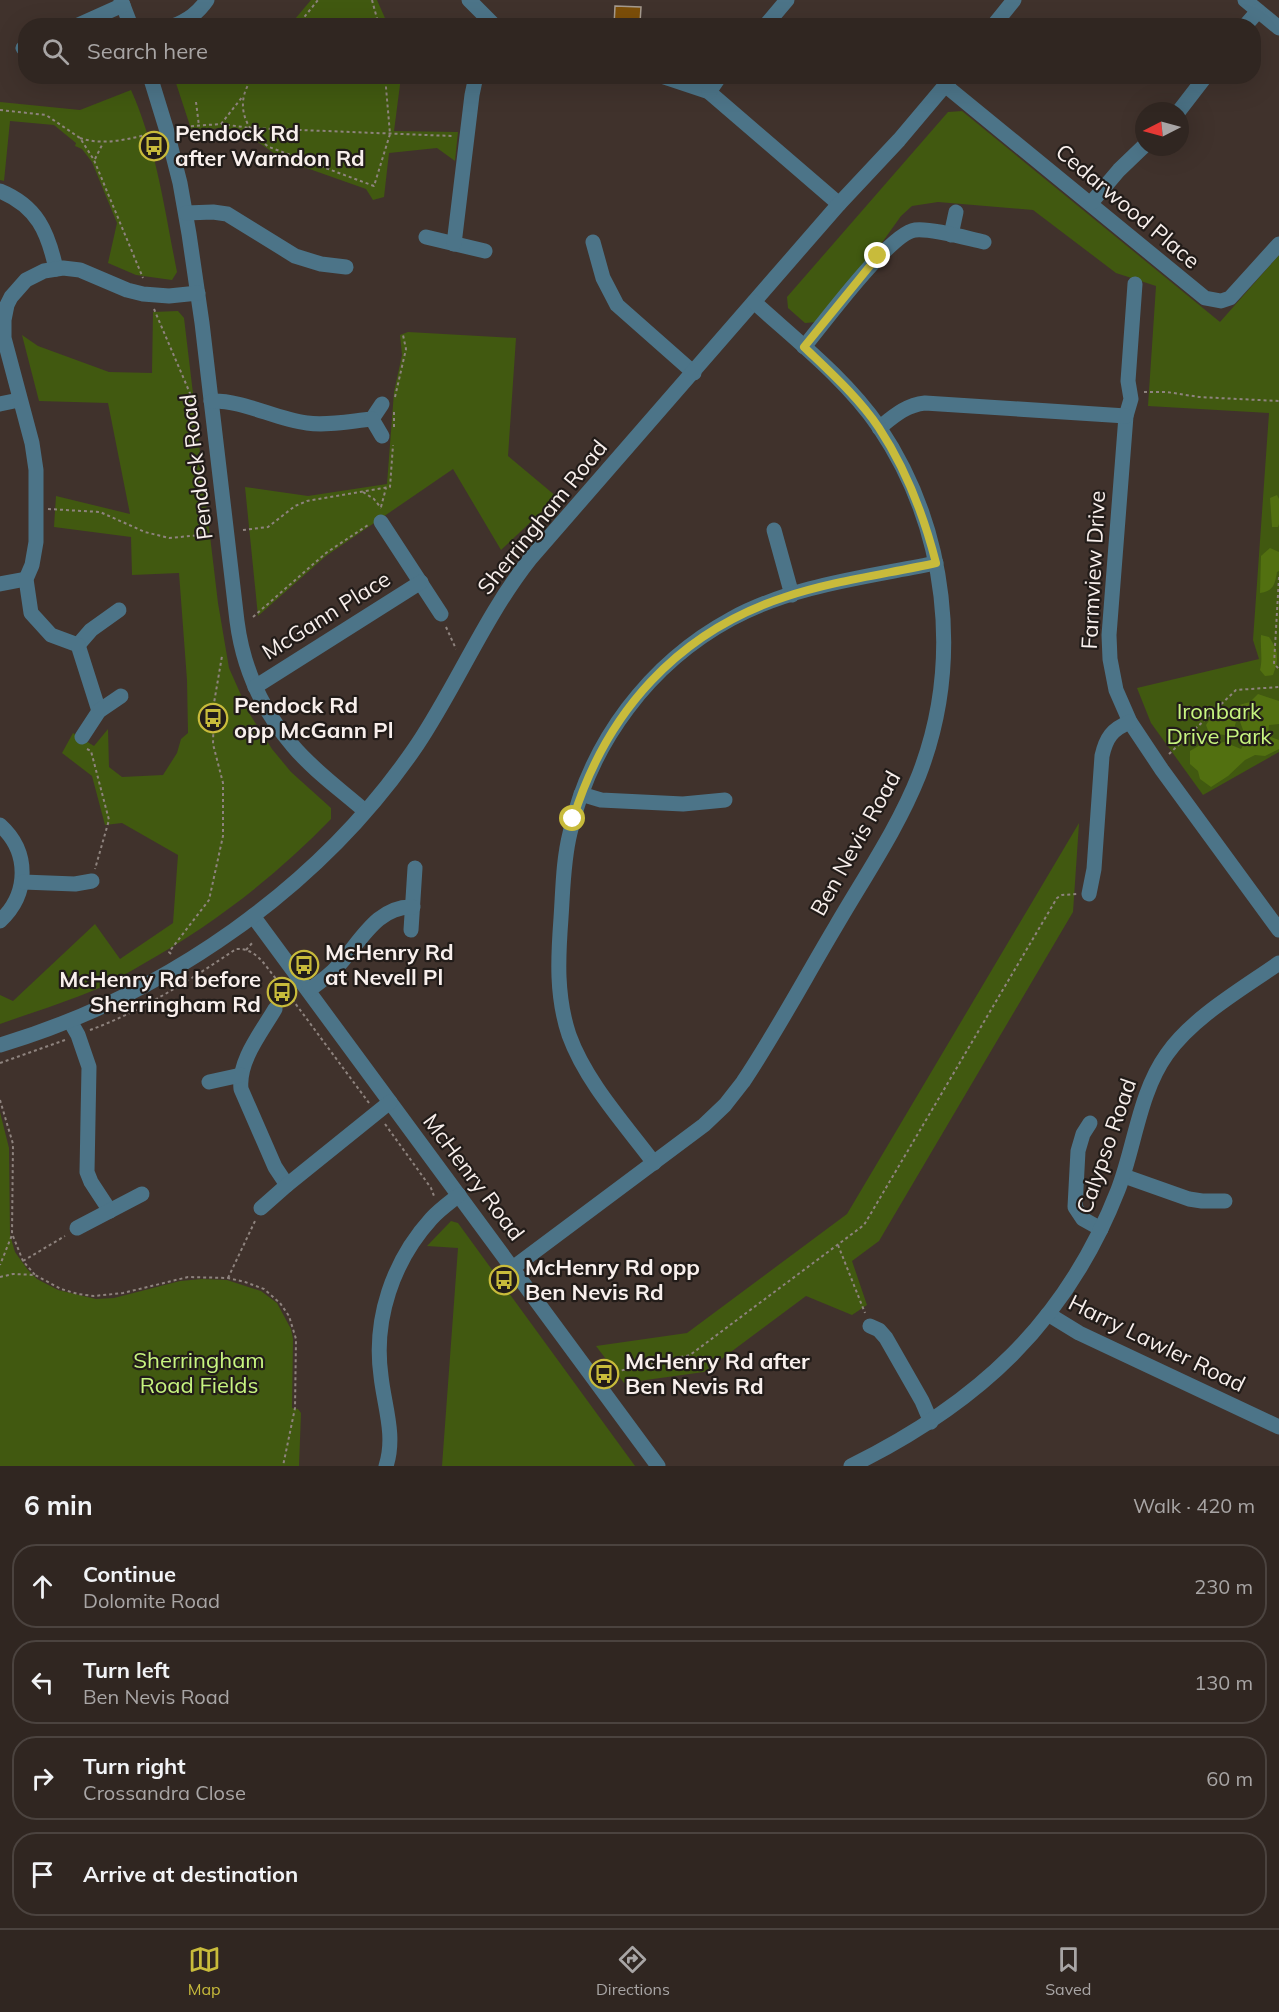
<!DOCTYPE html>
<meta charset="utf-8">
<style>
body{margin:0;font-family:Mulish,sans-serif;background:#3c322e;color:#f1f3f6}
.compass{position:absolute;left:1135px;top:102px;width:54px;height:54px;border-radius:50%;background:#302621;box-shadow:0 6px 24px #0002;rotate:264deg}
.stop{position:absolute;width:18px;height:18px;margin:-14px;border:4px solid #c8bb3b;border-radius:50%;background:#fff}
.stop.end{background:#c8bb3b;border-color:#fff;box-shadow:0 2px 6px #0008}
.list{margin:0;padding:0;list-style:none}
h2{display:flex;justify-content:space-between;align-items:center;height:78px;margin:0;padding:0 24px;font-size:26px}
h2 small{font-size:20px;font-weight:400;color:#a8a5a5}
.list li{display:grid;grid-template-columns:39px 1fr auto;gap:18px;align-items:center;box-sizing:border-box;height:84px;margin:0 12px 12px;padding:0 12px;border:2px solid #4b433f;border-radius:24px}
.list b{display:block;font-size:22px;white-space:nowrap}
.list p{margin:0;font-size:20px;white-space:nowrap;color:#a8a5a5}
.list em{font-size:20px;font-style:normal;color:#a8a5a5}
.icon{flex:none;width:33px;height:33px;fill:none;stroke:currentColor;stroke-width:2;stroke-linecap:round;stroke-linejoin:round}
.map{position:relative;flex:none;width:1279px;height:1466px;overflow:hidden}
.search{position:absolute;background:#302621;box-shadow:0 6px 24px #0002;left:18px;right:18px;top:18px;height:66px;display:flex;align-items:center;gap:15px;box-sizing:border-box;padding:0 21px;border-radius:24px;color:#a8a5a5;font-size:22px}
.sheet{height:462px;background:#302621}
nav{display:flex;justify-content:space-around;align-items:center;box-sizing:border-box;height:84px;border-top:2px solid #4b433f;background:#302621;font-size:16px;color:#a8a5a5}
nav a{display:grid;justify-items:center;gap:3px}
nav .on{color:#c8bb3b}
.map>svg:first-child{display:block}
</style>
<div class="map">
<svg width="1279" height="1466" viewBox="0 0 1279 1466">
<rect width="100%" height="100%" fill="#40322c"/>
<g fill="#415910">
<polygon points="311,0 377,0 388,25 290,25"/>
<polygon points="174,77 401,77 394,131 458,132 455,161 437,148 389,153 384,197 373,200 366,189 284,160 240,130 219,128 192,132"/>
<path d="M131,90c25,55 34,122 46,182l-5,8 -36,-5 -28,-12 9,-40 -25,-61 -10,-13 -7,-3 1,-3 -22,-18 -44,-4 -6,60 -4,-1v-78l80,8z"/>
<polygon points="962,111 1220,322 1279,255 1279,752 1203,795 1151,723 1137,688 1259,659 1253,640 1269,413 1148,406 1156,286 1116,273 1033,210 938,202 912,206 901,216 881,244 817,322 805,323 788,308 787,297 948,112"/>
<path d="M178,311l6,7 34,285 11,65 20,45 23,36 19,23 40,36v11c-56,58 -117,105 -188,145 -14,8 -29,17 -44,24 -32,14 -66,24 -99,36v-29l13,6 82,-77 25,35 53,-36 5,-68 -56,-32 -17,2 -13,-49 -30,-23 11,-20 21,13 14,-17 1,38 13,10 41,-2 14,-22 4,-14 7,-6 -1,-53 -8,-107 -47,2 -1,-38 -77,-10 2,-31 74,18 -22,-111 -69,-2 -17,-66 16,11 71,26 43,1 1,-61z"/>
<polygon points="408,332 516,338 508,456 557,497 501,550 453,469 326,556 258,616 245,487 308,496 387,484 394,392 402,355 400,335"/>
<polygon points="1079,823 1073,912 879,1241 852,1261 867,1305 852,1315 806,1296 704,1372 624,1383 596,1346 687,1333 847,1214"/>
<polygon points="0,1112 9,1148 10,1235 15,1252 28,1270 37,1279 58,1290 96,1299 114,1298 180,1281 202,1279 227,1280 261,1291 277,1303 291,1329 293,1339 292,1408 298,1409 301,1413 299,1466 0,1466"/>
<polygon points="451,1221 458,1223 635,1466 442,1466 458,1248 427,1246"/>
</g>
<g fill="#527010">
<polygon points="1277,495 1279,499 1279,524 1278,527 1272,527 1270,498"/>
<path d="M1270,548l9,4v19l-2,1c-2,13 -4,19 -17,21l1,-37z"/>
<path d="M1261,635l8,2c10,14 10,22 4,38l-8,1 -5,-6c3,-11 0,-23 1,-35z"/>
<path d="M1258,694l21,7v23l-10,1 -1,11 11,4v9l-14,7 -10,-1 -10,5 -17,16 -17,11 -11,-8 -2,-8 -8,-7v-13l18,-11 8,4 8,-2 17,7c8,-13 0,-21 -3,-34 0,-3 1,-6 1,-10l11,-3z"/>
<path d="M1228,715l8,7 -3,10 -8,3 -16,-2 -3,-8c5,-9 13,-9 22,-10z"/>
</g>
<polygon fill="#7c4e09" stroke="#a69b8f" stroke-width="1.5" points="615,6 641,7 640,23 630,23 630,26 614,26"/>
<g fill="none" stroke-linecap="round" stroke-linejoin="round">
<g stroke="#8e837e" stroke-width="2" stroke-dasharray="3 3" stroke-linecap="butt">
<polyline points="372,0 379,26"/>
<polyline points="297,26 318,0"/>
<path d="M254,76c-21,26 -10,54 15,71l105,39 16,-52 -5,-58"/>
<polyline points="196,102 199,126"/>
<polyline points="0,110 46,115 80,138 94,160 143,278"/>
<polyline points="221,124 243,96"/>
<polyline points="179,127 221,124 250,128 452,136"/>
<path d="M80,138c23,8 50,1 73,-5"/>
<polyline points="95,159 103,143"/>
<polyline points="154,309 192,398"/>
<polyline points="1144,392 1167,392 1199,397 1279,401"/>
<polyline points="395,397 406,349 403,335"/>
<polyline points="394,427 394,412"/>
<polyline points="363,492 374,499 381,508"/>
<polyline points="381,507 386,488"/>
<polyline points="48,509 100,512 145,532 169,538 212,534"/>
<polyline points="243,530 268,527 295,506 307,501 390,487 393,445"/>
<polyline points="1279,577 1274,664 1279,669"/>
<polyline points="253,617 326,553 368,525"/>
<polyline points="446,627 456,649"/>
<polyline points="87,749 91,751 109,820 95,869"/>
<polyline points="1169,754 1236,690 1279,687"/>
<polyline points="246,950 253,942"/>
<polyline points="171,954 169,952 209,900 223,836 223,783 213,744 214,703 222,656"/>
<path d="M90,1030c52,-19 100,-50 146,-81 21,-1 29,17 41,31 6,6 11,10 15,19l77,104"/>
<polyline points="0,1063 65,1040"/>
<polyline points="0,1100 13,1144 12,1235 0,1265"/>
<polyline points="385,1124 431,1188 434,1196"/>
<polyline points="13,1236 23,1261 35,1275"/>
<polyline points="838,1245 865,1313"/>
<polyline points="23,1261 65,1236"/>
<polyline points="0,1277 13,1274 35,1275 61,1289 78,1294 94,1296 123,1293 188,1277 228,1278 245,1282 264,1289 280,1303 289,1316 296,1339 295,1408 283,1466"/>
<polyline points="228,1278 255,1221"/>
<polyline points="610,1373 690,1355 864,1225 1057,898 1062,895 1077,894"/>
</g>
<g stroke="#4c7488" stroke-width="15">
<polyline points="121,0 131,26"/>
<polyline points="469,0 495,26"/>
<polyline points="1245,0 1279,28"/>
<polyline points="76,26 123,5"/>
<path d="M173,26c15,-6 25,-13 34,-26"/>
<polyline points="765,26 787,0"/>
<polyline points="993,26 1014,0"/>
<polyline points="1245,26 1258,11"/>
<polyline points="23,48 26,47"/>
<path d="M150,76l16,52 14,55 9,51 13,89 35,298c6,47 25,89 56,125 20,24 48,44 72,65"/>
<polyline points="661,76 709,92 839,204"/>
<polyline points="946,86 1205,298 1221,301 1230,298 1279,244"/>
<polyline points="709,92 720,76"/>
<polyline points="1179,111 1206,76"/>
<path d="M0,191c37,15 48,41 56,78"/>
<polyline points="1091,203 1119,170 1144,146"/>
<polyline points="186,213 213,212 227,214 295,256 321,264 346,267"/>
<polyline points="951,235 956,212"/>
<polyline points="426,237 485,251"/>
<polyline points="593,242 603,278 617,305 694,373"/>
<polyline points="454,244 472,95 476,76"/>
<polyline points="1135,284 1128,381 1131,399 1126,416 1109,635 1110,659 1116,690 1130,722 1162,770 1279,930"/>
<path d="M804,347c19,-23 86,-114 111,-117 16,-2 51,8 69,12"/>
<path d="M211,401c33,-1 63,18 96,22 20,3 44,-2 65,-4l10,-15"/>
<polyline points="0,404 19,400"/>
<polyline points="372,419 382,436"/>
<path d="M879,428c15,-12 27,-23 46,-25l201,13"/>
<polyline points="381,522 441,614"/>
<polyline points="774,530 792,595"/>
<polyline points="0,584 26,579"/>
<polyline points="78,645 91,630 119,610"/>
<polyline points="255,687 421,582"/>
<polyline points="99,711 78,645 51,635 31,613 26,579 32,565 36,542 36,470 32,443 4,338 4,320 7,305 11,297 26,280 44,271 63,268 80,270 127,290 143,294 169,296 198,293"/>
<polyline points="82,737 99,711 121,696"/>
<polyline points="581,794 601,800 683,804 725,800"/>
<path d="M0,825c30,27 29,69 0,96"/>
<polyline points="23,882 75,884 92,881"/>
<path d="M1089,894l5,-25 8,-113c4,-18 10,-27 28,-34"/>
<polyline points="253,916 658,1466"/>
<polyline points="411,930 415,868"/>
<path d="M309,990c10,-7 20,-14 29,-24 21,-22 39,-61 75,-59"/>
<path d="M275,1009c-14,24 -37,52 -34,80l34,78 12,18"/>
<polyline points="70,1021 78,1035 89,1067 87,1172 91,1182 110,1211"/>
<path d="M0,1045c164,-49 320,-157 417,-300 40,-60 68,-129 113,-186l309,-355 60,-64 54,-64"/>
<polyline points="209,1082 241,1075"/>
<polyline points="1090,1123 1083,1134 1078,1151 1075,1207 1083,1219 1101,1229"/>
<path d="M654,1163c-30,-40 -68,-81 -85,-128 -13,-39 -11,-77 -8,-117 2,-28 2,-57 9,-85 20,-91 80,-170 161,-214 62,-34 137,-42 205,-56"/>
<polyline points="1124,1176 1189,1199 1202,1201 1225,1201"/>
<polyline points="261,1208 287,1185 390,1102"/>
<polyline points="77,1228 142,1194"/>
<path d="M514,1267l190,-142 21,-20 18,-23c34,-51 62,-104 93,-156 29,-50 62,-98 83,-151 44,-114 28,-247 -40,-348 -33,-48 -82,-86 -125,-125"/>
<polyline points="1048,1314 1079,1333 1279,1427"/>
<polyline points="870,1326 879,1330 886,1338 922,1401 931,1422"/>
<path d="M386,1466c10,-30 -2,-61 -5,-90 -8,-57 12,-115 50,-157 8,-9 18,-16 28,-24"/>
<path d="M851,1466c126,-62 215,-143 267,-276 17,-44 21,-97 49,-136 26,-37 75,-65 112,-91"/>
</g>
</g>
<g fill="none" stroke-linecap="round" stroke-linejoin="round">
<path stroke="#c8bb3b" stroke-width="8" d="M573,819c33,-107 105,-187 212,-222 48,-16 101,-23 151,-34 -12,-47 -30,-94 -57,-135 -20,-30 -49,-56 -75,-81l74,-91"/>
</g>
<defs>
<g id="bus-ring" transform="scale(1.5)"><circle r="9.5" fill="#221c19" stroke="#c8bb3b" stroke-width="1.5"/><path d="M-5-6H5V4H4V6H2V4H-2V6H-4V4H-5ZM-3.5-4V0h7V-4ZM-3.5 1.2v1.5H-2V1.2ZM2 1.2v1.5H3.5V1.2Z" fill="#c8bb3b"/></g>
</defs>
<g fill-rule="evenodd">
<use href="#bus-ring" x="154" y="146"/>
<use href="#bus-ring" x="213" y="718"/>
<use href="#bus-ring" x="304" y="965"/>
<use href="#bus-ring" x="282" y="992"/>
<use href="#bus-ring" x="504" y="1280"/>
<use href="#bus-ring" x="604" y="1374"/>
</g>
<g text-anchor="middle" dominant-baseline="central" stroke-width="4.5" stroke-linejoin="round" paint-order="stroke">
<g font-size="22" font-weight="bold" fill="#f8efec" stroke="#221c19" text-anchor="start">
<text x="175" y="133">Pendock Rd<tspan x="175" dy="25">after Warndon Rd</tspan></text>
<text x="234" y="705">Pendock Rd<tspan x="234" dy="25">opp McGann Pl</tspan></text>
<text x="325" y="952">McHenry Rd<tspan x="325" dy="25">at Nevell Pl</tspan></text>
<text x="261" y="979" text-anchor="end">McHenry Rd before<tspan x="261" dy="25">Sherringham Rd</tspan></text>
<text x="525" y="1267">McHenry Rd opp<tspan x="525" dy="25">Ben Nevis Rd</tspan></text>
<text x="625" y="1361">McHenry Rd after<tspan x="625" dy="25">Ben Nevis Rd</tspan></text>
</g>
<g font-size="22" fill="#f8efec" stroke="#221c19">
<text transform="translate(1128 206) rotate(40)">Cedarwood Place</text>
<text transform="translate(196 467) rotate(-97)">Pendock Road</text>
<text transform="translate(542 517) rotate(-51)">Sherringham Road</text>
<text transform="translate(1093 570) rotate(-87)">Farmview Drive</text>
<text transform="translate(326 615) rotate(-32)">McGann Place</text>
<text transform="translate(855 843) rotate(-61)">Ben Nevis Road</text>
<text transform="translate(1106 1146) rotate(-71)">Calypso Road</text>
<text transform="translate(474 1177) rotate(53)">McHenry Road</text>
<text transform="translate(1157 1343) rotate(26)">Harry Lawler Road</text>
</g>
<g font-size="22" fill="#c7f480" stroke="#221c19">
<text x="1219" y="711">Ironbark<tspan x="1219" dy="25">Drive Park</tspan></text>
<text x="199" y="1360">Sherringham<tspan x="199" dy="25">Road Fields</tspan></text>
</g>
</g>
</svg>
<svg class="compass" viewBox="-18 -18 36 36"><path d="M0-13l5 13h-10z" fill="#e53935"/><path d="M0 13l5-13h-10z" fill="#a8a5a5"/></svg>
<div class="stop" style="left:573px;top:819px"></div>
<div class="stop end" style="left:878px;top:256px"></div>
<div class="search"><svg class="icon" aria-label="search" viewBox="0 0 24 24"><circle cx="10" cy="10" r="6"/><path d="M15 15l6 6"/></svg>Search here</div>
</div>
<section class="sheet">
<h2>6 min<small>Walk · 420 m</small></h2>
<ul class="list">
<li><svg class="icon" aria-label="ahead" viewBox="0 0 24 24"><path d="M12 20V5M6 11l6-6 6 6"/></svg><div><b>Continue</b><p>Dolomite Road</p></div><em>230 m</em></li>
<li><svg class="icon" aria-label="left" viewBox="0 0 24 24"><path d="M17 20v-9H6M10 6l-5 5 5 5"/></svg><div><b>Turn left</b><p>Ben Nevis Road</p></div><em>130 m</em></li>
<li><svg class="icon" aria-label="right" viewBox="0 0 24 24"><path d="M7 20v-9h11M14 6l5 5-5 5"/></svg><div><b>Turn right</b><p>Crossandra Close</p></div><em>60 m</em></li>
<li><svg class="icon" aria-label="arrive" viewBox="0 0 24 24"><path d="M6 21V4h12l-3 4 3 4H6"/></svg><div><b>Arrive at destination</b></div></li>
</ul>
</section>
<nav>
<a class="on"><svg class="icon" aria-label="map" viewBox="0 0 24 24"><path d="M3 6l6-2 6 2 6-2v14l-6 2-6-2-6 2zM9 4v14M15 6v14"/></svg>Map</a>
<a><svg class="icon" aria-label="directions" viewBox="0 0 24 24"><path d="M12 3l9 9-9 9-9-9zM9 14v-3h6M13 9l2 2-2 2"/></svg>Directions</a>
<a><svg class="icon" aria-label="saved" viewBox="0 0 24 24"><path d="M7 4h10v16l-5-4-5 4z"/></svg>Saved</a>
</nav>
